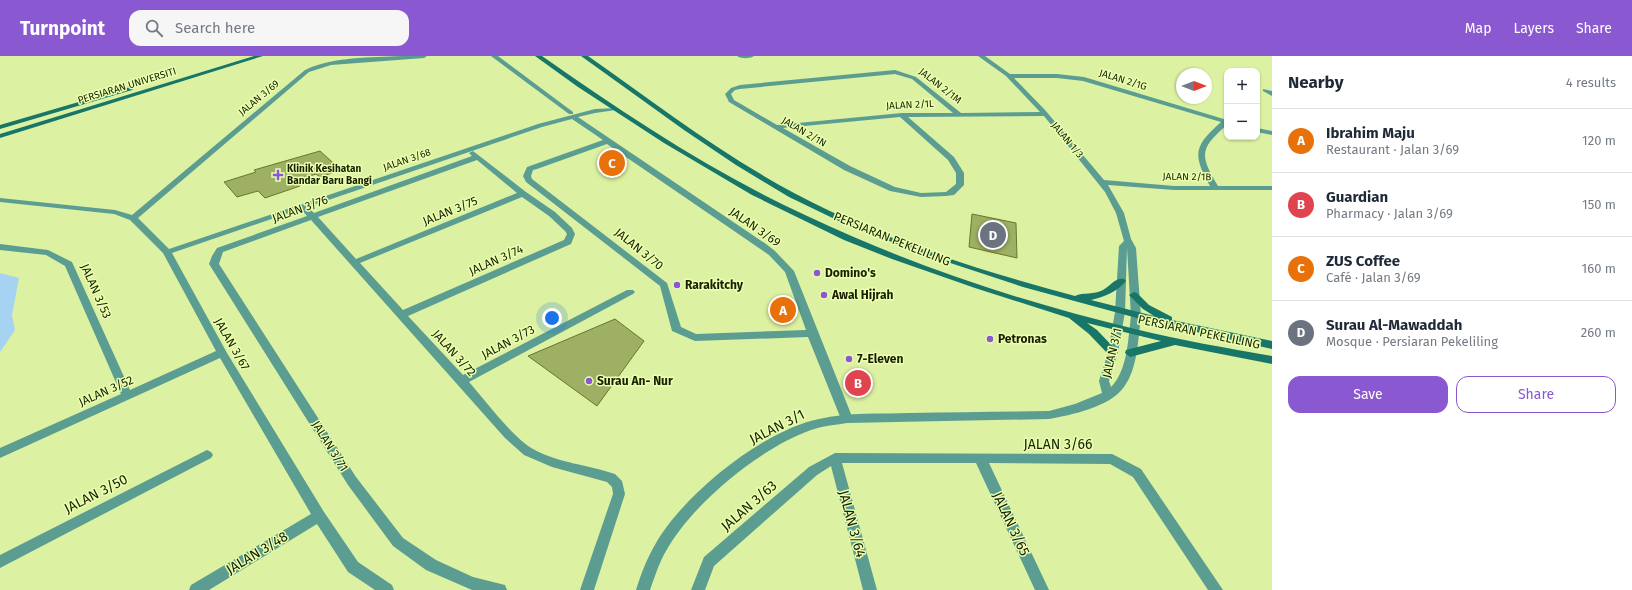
<!DOCTYPE html>
<meta charset="utf-8">
<style>
body{margin:0;font-family:"Fira Sans",sans-serif;background:#f6f6f7;color:#1f2937}
.controls{position:absolute;right:12px;top:12px;display:grid;overflow:hidden;border-radius:8px;box-shadow:0 1px 3px #0004}
.controls button{width:36px;height:36px;display:grid;place-items:center;padding:0;border:0;border-bottom:1px solid #e0e1e3;background:#fff;color:#1f2937;font:20px sans-serif}
.compass{position:absolute;left:1176px;top:12px;width:36px;height:36px;border-radius:50%;background:#fff;box-shadow:0 1px 3px #0004;rotate:90deg}
.you{position:absolute;left:552px;top:262px;width:14px;height:14px;margin:-10px;border:3px solid #fff;border-radius:50%;background:#1a73e8;box-shadow:0 0 0 6px #1a73e833}
.badge{display:grid;place-items:center;width:26px;height:26px;border-radius:50%;background:#8a58d1;color:#fff;font-size:13px;font-weight:700}
.pin{position:absolute;translate:-50% -50%;border:2px solid #fff;box-shadow:0 1px 4px #0006}
.list{margin:0;padding:0;list-style:none}
h2{display:flex;justify-content:space-between;align-items:center;height:52px;margin:0;padding:0 16px;font-size:17px}
h2 small{font-size:13px;font-weight:400;color:#747a83}
.list li{display:grid;grid-template-columns:26px 1fr auto;gap:12px;align-items:center;box-sizing:border-box;height:64px;padding:0 16px;border-top:1px solid #e0e1e3}
.list b{display:block;font-size:15px;white-space:nowrap}
.list p{margin:0;font-size:13px;white-space:nowrap;color:#747a83}
.list em{font-size:13px;font-style:normal;color:#747a83}
.actions{display:flex;gap:8px;padding:12px 16px}
.actions a{flex:1;padding:9px 0;border:1px solid #8a58d1;border-radius:12px;text-align:center;font-size:14px;color:#8a58d1}
.actions .main{background:#8a58d1;color:#fff}
.icon{flex:none;width:22px;height:22px;fill:none;stroke:currentColor;stroke-width:2;stroke-linecap:round;stroke-linejoin:round}
.map{position:relative;flex:none;width:1272px;height:534px;overflow:hidden}
header{display:flex;align-items:center;gap:24px;box-sizing:border-box;height:56px;padding:0 20px;background:#8a58d1;color:#fff}
header strong{font-size:19px}
nav{display:flex;gap:22px;margin-inline-start:auto;font-size:14px}
.search{width:280px;height:36px;background:#f6f6f7;display:flex;align-items:center;gap:10px;box-sizing:border-box;padding:0 14px;border-radius:12px;color:#747a83;font-size:15px}
main{display:flex}
aside{flex:1;background:#fff}
.map>svg:first-child{display:block}
</style>
<header>
<strong>Turnpoint</strong>
<div class="search"><svg class="icon" aria-label="search" viewBox="0 0 24 24"><circle cx="10" cy="10" r="6"/><path d="M15 15l6 6"/></svg>Search here</div>
<nav><a>Map</a><a>Layers</a><a>Share</a></nav>
</header>
<main>
<div class="map">
<svg width="1272" height="534" viewBox="0 0 1272 534">
<rect width="100%" height="100%" fill="#ddf1a2"/>
<polygon fill="#a7d3f2" points="0,217 19,222 12,259 15,274 0,296"/>
<g fill="#9eb063" stroke="#68782a">
<polygon points="320,95 341,114 320,121 316,118 295,125 300,130 265,142 258,135 237,141 224,126 256,116 254,114"/>
<polygon points="972,158 1016,167 1017,202 969,191"/>
<polygon points="615,263 644,285 597,350 528,300"/>
</g>
<g fill="none" stroke-linecap="round" stroke-linejoin="round">
<g fill="#5b9e91" fill-rule="evenodd">
<path d="M402,0h25l-3,2 -93,7 -22,7 -171,146 31,31 369,-125 57,-15 21,-1v2l-21,3 -17,4 188,127 9,7 19,20 59,148 -2,3 -4,1 -4,-1 -2,-3 -33,-82 -113,4 -23,-10 -12,-45 -134,-104 -3,-6 4,-9 76,-27 -31,-21 -30,8 -234,80 6,6 158,-57 -3,-3 4,-2 53,41 29,20 17,16 3,6 -4,10 -163,72 55,59 164,-85h6l2,2 -2,2 -164,88c16,18 44,56 64,67 25,14 56,16 82,25l7,7 3,13 -31,96h-14l33,-96 -1,-7 -5,-5 -55,-15 -28,-12 -19,-17 -194,-218 -88,32 -4,12 137,213 47,61 33,22 37,17 32,8 2,5h-35l-46,-20 -33,-24 -45,-61 -139,-221 3,-8 5,-8 90,-32 -6,-7 -129,44 55,100 97,159 34,50 34,23 2,5h-19l-27,-18 -31,-48 -108,66h-20l2,-5 120,-71 -91,-156 -220,100v-10l121,-54 -56,-128 -19,-11 -46,-5v-6l48,6 24,12 58,128 86,-39 -53,-98 -33,-33 -16,-6 -114,-12v-4l115,12 17,5 173,-145c29,-14 65,-12 97,-14zM607,88l162,111 16,17 21,58 -110,4 -15,-7 -14,-44 -135,-104 -1,-3 2,-6 4,-1zM477,104l40,33 -161,66 -38,-42zM522,141l27,19 16,15 2,3 -3,6 -161,70 -43,-47z"/>
<polygon points="491,0 498,0 573,56 573,58 569,58"/>
<path d="M737,0h17c-4,3 -13,3 -17,0z"/>
<path d="M978,0h7l25,18h47l27,3 143,43v5c-27,23 -28,30 -9,61h54v4h-98l-66,-5 16,28 7,26 5,9 5,68 -5,3 -5,-3 -4,-68 -2,64 -5,3 -5,-3 4,-66 5,-5 -8,-28 -11,-21 -61,-76 -136,1 46,40 10,16v12l-10,10 -8,1 -25,1 -31,-6 -46,-21 -115,-68 -4,-8 6,-6 9,-3 155,-15 21,7 45,36 79,-1 -34,-36zM895,18l17,5 41,34h-51l-125,12 -43,-25 -3,-6 4,-4 5,-1zM1014,22h43l26,3 138,41c-27,24 -29,32 -11,64h-36l-70,-6 -59,-70zM900,61l48,43 8,13v11l-10,8 -25,1 -26,-6 -45,-21 -67,-38z"/>
<polygon points="1263,33 1272,35 1272,40 1263,35"/>
<polygon points="1257,72 1272,75 1272,79 1257,76"/>
<polygon points="207,394 211,396 213,399 211,402 0,512 0,499"/>
<polygon points="835,397 1112,398 1116,400 1141,413 1223,534 1208,534 1133,421 1110,408 989,407 1049,534 1035,534 976,407 842,407 877,534 863,534 831,410 817,419 714,510 705,534 691,534 704,501 809,411"/>
</g>
<path fill="#5b9e91" fill-rule="evenodd" d="M1120,253l5,3 -7,40 -9,29 2,6c17,-17 17,-49 20,-71l5,-3 5,3c-3,23 -3,52 -17,71 -14,20 -53,28 -75,32l-202,4c-12,2 -25,3 -36,7 -51,18 -118,73 -145,121 -7,12 -11,25 -16,39h-14c5,-16 11,-32 20,-47 28,-49 108,-113 163,-124 30,-7 61,-5 91,-6 46,-1 93,-1 139,-2l26,-7 27,-11 -3,-12 9,-29 7,-40z"/>
<g fill="#177668" fill-rule="evenodd">
<polygon points="254,0 263,0 0,82 0,78"/>
<path d="M535,0h7c84,59 170,116 263,159 105,50 217,87 330,114 45,11 91,19 137,27v8l-97,-19 -45,12 -5,-4 1,-3 35,-9 -74,-18 10,7 21,22 -5,4 -4,-1 -20,-21 -20,-16 -94,-30 -83,-29 -48,-19 -92,-45 -88,-52 -86,-56z"/>
<path d="M581,0h7c67,47 133,98 206,137 86,46 187,78 281,103 8,-4 19,-1 28,-6 7,-4 13,-13 21,-11l2,2c-9,11 -22,16 -35,19l63,16 -11,-7 -14,-14 5,-3 3,1 12,12 23,12v3l100,21v8l-124,-28 -125,-34 -100,-33 -78,-30 -56,-27 -53,-32 -52,-35z"/>
<polygon points="130,31 133,33 132,34 0,73 0,69"/>
</g>
</g>
<g fill="#8a58d1" stroke="#eaffaf" stroke-width="1.5">
<path d="M276 113h4v4h4v4h-4v4h-4v-4h-4v-4h4z"/>
<circle cx="817" cy="217" r="4"/>
<circle cx="677" cy="229" r="4"/>
<circle cx="824" cy="239" r="4"/>
<circle cx="990" cy="283" r="4"/>
<circle cx="849" cy="303" r="4"/>
<circle cx="589" cy="325" r="4"/>
</g>
<g text-anchor="middle" dominant-baseline="central" stroke-width="3" stroke-linejoin="round" paint-order="stroke">
<g font-size="10" fill="#191f01" stroke="#eaffaf">
<text transform="translate(1123 24) rotate(17)">JALAN 2/1G</text>
<text transform="translate(127 30) rotate(-17)">PERSIARAN UNIVERSITI</text>
<text transform="translate(940 30) rotate(38)">JALAN 2/1M</text>
<text transform="translate(259 42) rotate(-40)">JALAN 3/69</text>
<text transform="translate(910 49) rotate(-3)">JALAN 2/1L</text>
<text transform="translate(804 76) rotate(30)">JALAN 2/1N</text>
<text transform="translate(1067 84) rotate(50)">JALAN 1/3</text>
<text transform="translate(407 104) rotate(-19)">JALAN 3/68</text>
<text transform="translate(1187 121) rotate(1)">JALAN 2/1B</text>
</g>
<g font-size="10" font-weight="bold" fill="#191f01" stroke="#eaffaf" text-anchor="start">
<text x="287" y="113">Klinik Kesihatan<tspan x="287" dy="12">Bandar Baru Bangi</tspan></text>
</g>
<g font-size="12" fill="#191f01" stroke="#eaffaf">
<text transform="translate(300 153) rotate(-20)">JALAN 3/76</text>
<text transform="translate(450 155) rotate(-22)">JALAN 3/75</text>
<text transform="translate(755 171) rotate(35)">JALAN 3/69</text>
<text transform="translate(892 183) rotate(22)">PERSIARAN PEKELILING</text>
<text transform="translate(639 193) rotate(39)">JALAN 3/70</text>
<text transform="translate(496 204) rotate(-24)">JALAN 3/74</text>
<text transform="translate(96 235) rotate(66)">JALAN 3/53</text>
<text transform="translate(1199 276) rotate(12)">PERSIARAN PEKELILING</text>
<text transform="translate(508 286) rotate(-28)">JALAN 3/73</text>
<text transform="translate(232 288) rotate(60)">JALAN 3/67</text>
<text transform="translate(454 297) rotate(48)">JALAN 3/72</text>
<text transform="translate(1112 297) rotate(-77)">JALAN 3/1</text>
<text transform="translate(106 335) rotate(-24)">JALAN 3/52</text>
<text transform="translate(330 390) rotate(58)">JALAN 3/71</text>
</g>
<g font-size="12" font-weight="bold" fill="#191f01" stroke="#eaffaf" text-anchor="start">
<text x="825" y="217">Domino's</text>
<text x="685" y="229">Rarakitchy</text>
<text x="832" y="239">Awal Hijrah</text>
<text x="998" y="283">Petronas</text>
<text x="857" y="303">7-Eleven</text>
<text x="597" y="325">Surau An- Nur</text>
</g>
<g font-size="14" fill="#191f01" stroke="#eaffaf">
<text transform="translate(777 371) rotate(-27)">JALAN 3/1</text>
<text x="1058" y="388">JALAN 3/66</text>
<text transform="translate(96 438) rotate(-27)">JALAN 3/50</text>
<text transform="translate(749 450) rotate(-41)">JALAN 3/63</text>
<text transform="translate(852 468) rotate(75)">JALAN 3/64</text>
<text transform="translate(1011 468) rotate(65)">JALAN 3/65</text>
<text transform="translate(257 497) rotate(-31)">JALAN 3/48</text>
</g>
</g>
</svg>
<div class="controls">
<button>+</button>
<button>−</button>
</div>
<svg class="compass" viewBox="-18 -18 36 36"><path d="M0-13l5 13h-10z" fill="#e53935"/><path d="M0 13l5-13h-10z" fill="#747a83"/></svg>
<div class="you"></div>
<div class="pin badge" style="left:783px;top:254px;background:#e8710a">A</div>
<div class="pin badge" style="left:858px;top:327px;background:#e0444e">B</div>
<div class="pin badge" style="left:612px;top:107px;background:#e8710a">C</div>
<div class="pin badge" style="left:993px;top:179px;background:#6b7280">D</div>
</div>
<aside>
<h2>Nearby<small>4 results</small></h2>
<ul class="list">
<li><span class="badge" style="background:#e8710a">A</span><div><b>Ibrahim Maju</b><p>Restaurant · Jalan 3/69</p></div><em>120 m</em></li>
<li><span class="badge" style="background:#e0444e">B</span><div><b>Guardian</b><p>Pharmacy · Jalan 3/69</p></div><em>150 m</em></li>
<li><span class="badge" style="background:#e8710a">C</span><div><b>ZUS Coffee</b><p>Café · Jalan 3/69</p></div><em>160 m</em></li>
<li><span class="badge" style="background:#6b7280">D</span><div><b>Surau Al-Mawaddah</b><p>Mosque · Persiaran Pekeliling</p></div><em>260 m</em></li>
</ul>
<div class="actions"><a class="main">Save</a><a>Share</a></div>
</aside>
</main>
